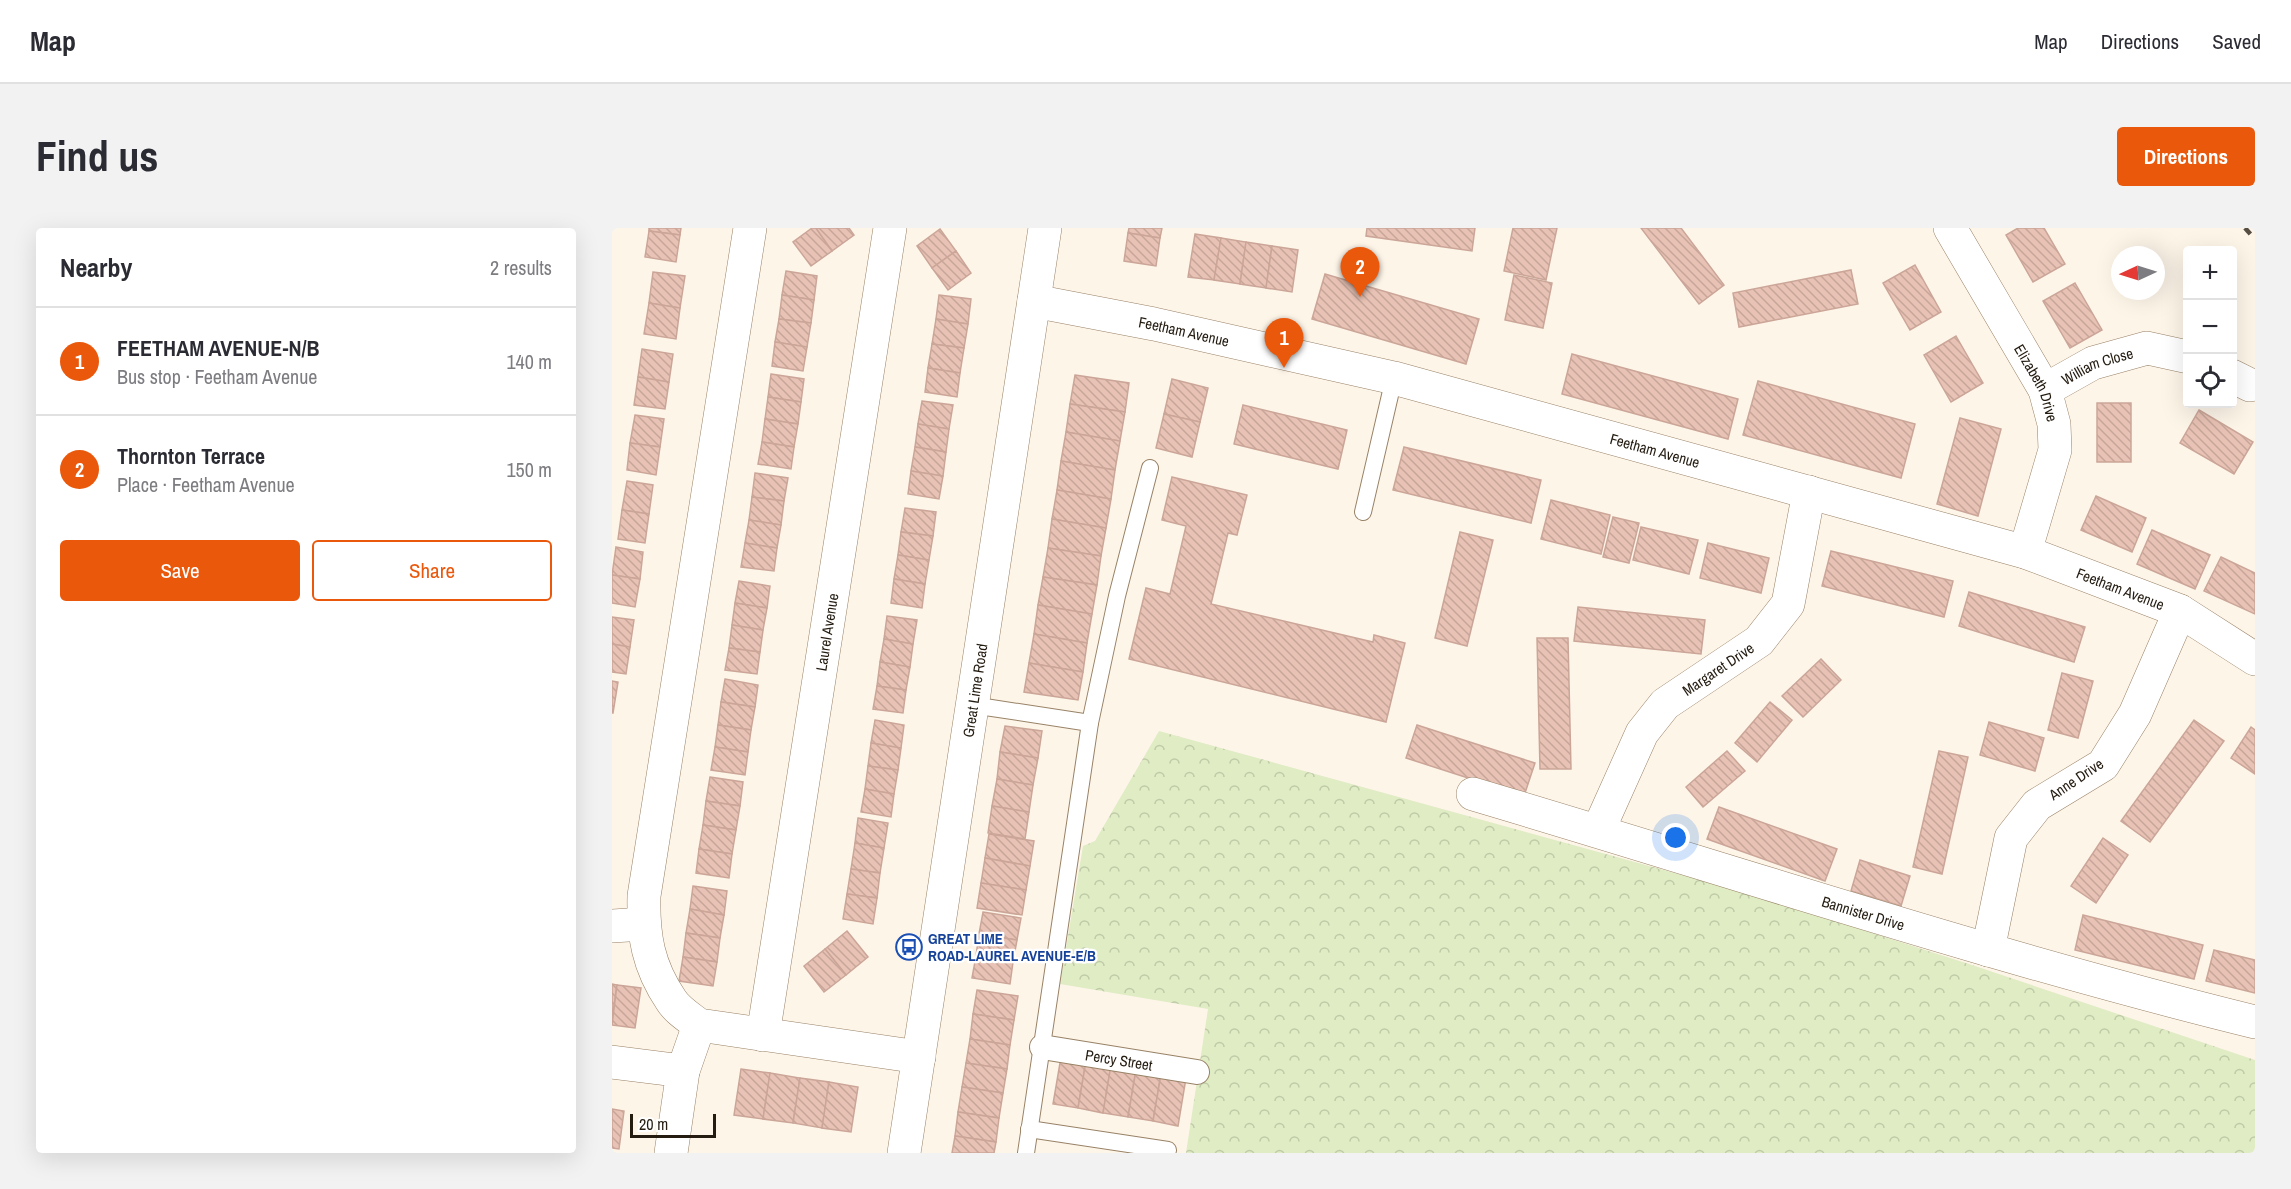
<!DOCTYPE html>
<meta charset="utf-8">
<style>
body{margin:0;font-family:"Archivo Narrow",sans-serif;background:#f2f2f3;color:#2b2b33}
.controls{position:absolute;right:18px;top:18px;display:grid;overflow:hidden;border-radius:6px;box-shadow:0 6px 24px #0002}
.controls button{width:54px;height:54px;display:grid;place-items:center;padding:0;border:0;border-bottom:2px solid #e1e1e2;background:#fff;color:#2b2b33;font:30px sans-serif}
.compass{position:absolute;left:1499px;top:18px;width:54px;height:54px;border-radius:50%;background:#fff;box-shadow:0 6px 24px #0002;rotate:266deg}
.scale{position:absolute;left:18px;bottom:15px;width:86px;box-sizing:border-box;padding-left:6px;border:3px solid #241c11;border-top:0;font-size:16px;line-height:21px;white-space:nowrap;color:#241c11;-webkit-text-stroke:4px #fff;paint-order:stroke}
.you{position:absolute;left:1064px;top:610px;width:21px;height:21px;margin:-15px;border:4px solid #fff;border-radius:50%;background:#1a73e8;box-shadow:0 0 0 9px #1a73e833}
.badge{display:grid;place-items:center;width:39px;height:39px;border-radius:50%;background:#ea580c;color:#fff;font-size:20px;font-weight:700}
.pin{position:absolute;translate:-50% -50px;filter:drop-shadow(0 2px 3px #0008)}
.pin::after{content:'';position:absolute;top:32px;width:21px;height:18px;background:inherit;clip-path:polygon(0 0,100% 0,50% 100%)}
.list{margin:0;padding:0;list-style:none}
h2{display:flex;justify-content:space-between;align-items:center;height:78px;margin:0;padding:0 24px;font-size:26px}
h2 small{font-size:20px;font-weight:400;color:#7c7c81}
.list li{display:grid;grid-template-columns:39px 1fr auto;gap:18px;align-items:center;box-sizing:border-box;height:108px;padding:0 24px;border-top:2px solid #e1e1e2}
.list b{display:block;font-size:22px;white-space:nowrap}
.list p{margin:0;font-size:20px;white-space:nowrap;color:#7c7c81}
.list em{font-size:20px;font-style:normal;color:#7c7c81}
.actions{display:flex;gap:12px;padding:18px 24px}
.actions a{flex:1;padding:14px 0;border:2px solid #ea580c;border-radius:6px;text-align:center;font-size:21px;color:#ea580c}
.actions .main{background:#ea580c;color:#fff}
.icon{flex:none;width:33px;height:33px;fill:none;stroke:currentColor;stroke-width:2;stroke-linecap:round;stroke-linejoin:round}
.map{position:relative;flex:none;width:1643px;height:925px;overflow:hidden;border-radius:6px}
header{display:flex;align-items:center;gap:36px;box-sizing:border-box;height:84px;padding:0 30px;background:#fff;border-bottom:2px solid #e1e1e2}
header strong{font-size:28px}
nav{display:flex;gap:33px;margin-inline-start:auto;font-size:21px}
.intro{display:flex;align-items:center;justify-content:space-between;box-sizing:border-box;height:144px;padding:0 36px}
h1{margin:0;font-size:42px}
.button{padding:15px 27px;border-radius:6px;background:#ea580c;color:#fff;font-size:21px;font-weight:700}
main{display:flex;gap:36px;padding:0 36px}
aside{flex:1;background:#fff;border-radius:6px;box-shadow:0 6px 24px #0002}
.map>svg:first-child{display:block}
</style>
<header>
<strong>Map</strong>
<nav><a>Map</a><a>Directions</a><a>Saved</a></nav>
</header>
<div class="intro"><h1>Find us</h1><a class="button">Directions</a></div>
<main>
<aside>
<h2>Nearby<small>2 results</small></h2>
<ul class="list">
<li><span class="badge">1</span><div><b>FEETHAM AVENUE-N/B</b><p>Bus stop · Feetham Avenue</p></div><em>140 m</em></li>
<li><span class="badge">2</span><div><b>Thornton Terrace</b><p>Place · Feetham Avenue</p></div><em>150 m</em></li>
</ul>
<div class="actions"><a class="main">Save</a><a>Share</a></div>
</aside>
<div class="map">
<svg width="1643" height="925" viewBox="0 0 1643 925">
<defs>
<pattern id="park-crowns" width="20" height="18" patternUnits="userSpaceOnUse" patternTransform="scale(1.5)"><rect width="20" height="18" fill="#dfecc4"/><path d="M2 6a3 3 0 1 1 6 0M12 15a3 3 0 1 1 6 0" fill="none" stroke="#bfcaa7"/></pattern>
<pattern id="building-back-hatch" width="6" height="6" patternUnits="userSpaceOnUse" patternTransform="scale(1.5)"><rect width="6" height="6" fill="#e8c2b4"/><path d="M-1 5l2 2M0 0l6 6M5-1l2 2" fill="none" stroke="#c7a69a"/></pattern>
</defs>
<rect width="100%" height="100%" fill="#fef5e9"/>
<polygon fill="url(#park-crowns)" points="547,503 1139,666 1360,737 1643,832 1643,925 574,925 596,781 448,756 471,618 483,613"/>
<g fill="url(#building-back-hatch)" stroke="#cba698" stroke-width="1.5">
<polygon points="37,0 69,0 68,7 37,3"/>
<polygon points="200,0 204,0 220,23 199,38 181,14"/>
<polygon points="204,0 237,0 242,7 220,23"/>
<polygon points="517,0 550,0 548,10 516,5"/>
<polygon points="755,0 863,0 860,23 754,8"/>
<polygon points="901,0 945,0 934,52 892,43"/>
<polygon points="1029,0 1069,0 1112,57 1087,76"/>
<polygon points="1406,0 1432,0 1453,36 1421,54 1394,7"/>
<polygon points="328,1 344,23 320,40 305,18"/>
<polygon points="37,3 68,7 64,34 33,29"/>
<polygon points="516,5 548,10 544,38 512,33"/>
<polygon points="583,6 609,10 602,52 576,49"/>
<polygon points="609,10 634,14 628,56 602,52"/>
<polygon points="634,14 660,18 654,60 628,56"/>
<polygon points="660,18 686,22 680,64 654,60"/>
<polygon points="344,23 359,45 336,62 320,40"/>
<polygon points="1303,37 1329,84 1298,102 1271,55"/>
<polygon points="1239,42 1246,76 1127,99 1121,65"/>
<polygon points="174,43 205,48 202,72 170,67"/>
<polygon points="41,44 73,48 68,80 37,75"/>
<polygon points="713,46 867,91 854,136 700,91"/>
<polygon points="902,47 940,55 931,100 893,92"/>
<polygon points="1463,55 1490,102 1458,120 1431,73"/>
<polygon points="170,67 202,72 199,95 167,91"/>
<polygon points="327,67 359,71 356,96 324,91"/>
<polygon points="37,75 68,80 64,111 32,106"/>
<polygon points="167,91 199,95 195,119 163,114"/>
<polygon points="324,91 356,96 352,120 320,116"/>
<polygon points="1344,108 1371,155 1339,174 1312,127"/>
<polygon points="163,114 195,119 191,143 160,138"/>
<polygon points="320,116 352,120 348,145 316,140"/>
<polygon points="30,121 61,126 57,154 26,149"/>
<polygon points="960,126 1126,171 1116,211 950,166"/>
<polygon points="316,140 348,145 345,169 313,164"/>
<polygon points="159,146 192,151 189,174 156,169"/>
<polygon points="463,147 517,155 513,184 458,176"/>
<polygon points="26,149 57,154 53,181 22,177"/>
<polygon points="560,151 596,160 588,194 552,186"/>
<polygon points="1146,153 1303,196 1289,250 1131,207"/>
<polygon points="156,169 189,174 186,196 153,191"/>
<polygon points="310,173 341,177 337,201 306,196"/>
<rect x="1485" y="175" width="34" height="59"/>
<polygon points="458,176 513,184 508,213 454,204"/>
<polygon points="631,177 735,202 726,241 622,216"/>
<polygon points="1587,182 1641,214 1622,246 1568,215"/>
<polygon points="552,186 588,194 580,229 544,220"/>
<polygon points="23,187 52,191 48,219 18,215"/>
<polygon points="1348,190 1389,201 1366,288 1325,276"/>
<polygon points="153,191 186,196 182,219 150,214"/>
<polygon points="306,196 337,201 334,224 303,219"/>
<polygon points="454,204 508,213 503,242 449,233"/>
<polygon points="150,214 182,219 179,241 146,236"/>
<polygon points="18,215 48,219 44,247 15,242"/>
<polygon points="303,219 334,224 331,248 299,243"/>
<polygon points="792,219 929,252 919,295 781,262"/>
<polygon points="449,233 503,242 499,271 445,262"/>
<polygon points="299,243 331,248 327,271 296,266"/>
<polygon points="143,245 176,250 172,273 140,269"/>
<polygon points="560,249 635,267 625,307 616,305 599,376 761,414 762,407 793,415 774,494 517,431 534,360 558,366 574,298 550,292"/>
<polygon points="15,253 41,257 37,286 10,282"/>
<polygon points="445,262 499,271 494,300 440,291"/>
<polygon points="1484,268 1534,290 1520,324 1469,302"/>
<polygon points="140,269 172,273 169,297 137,292"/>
<polygon points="939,272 998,287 989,326 929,311"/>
<polygon points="293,280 324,284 321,308 289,304"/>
<polygon points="10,282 37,286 33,315 6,311"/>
<polygon points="1001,289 1027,295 1017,335 991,329"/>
<polygon points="440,291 494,300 489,328 436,320"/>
<polygon points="137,292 169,297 165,320 133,315"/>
<polygon points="1029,299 1086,312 1077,346 1021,332"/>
<polygon points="1540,302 1598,327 1583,361 1525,336"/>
<polygon points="289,304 321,308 317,332 286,327"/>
<polygon points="848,304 881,312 855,418 823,410"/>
<polygon points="133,315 165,320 162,343 129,339"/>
<polygon points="1096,315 1157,330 1149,365 1088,350"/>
<polygon points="4,319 31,324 28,351 0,347"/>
<polygon points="436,320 489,328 485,357 431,349"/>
<polygon points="1219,323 1341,353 1332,389 1210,358"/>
<polygon points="286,327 317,332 313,356 282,351"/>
<polygon points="1609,329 1643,345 1643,386 1592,363"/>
<polygon points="0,347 28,351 23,379 0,375"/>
<polygon points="431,349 485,357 480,386 426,377"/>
<polygon points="282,351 313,356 310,380 279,375"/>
<polygon points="127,353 158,358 155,380 123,375"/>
<polygon points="1357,364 1473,399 1462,434 1347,398"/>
<polygon points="123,375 155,380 151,402 120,397"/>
<polygon points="426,377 480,386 475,415 422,406"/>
<polygon points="966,379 1093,392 1089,426 962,413"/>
<polygon points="275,388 305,392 301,416 272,411"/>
<polygon points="0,389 22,392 18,419 0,416"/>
<polygon points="120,397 151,402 148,424 117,420"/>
<polygon points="422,406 475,415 471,444 417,435"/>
<polygon points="925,410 956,410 959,541 928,541"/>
<polygon points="272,411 301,416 298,439 268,434"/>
<polygon points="0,416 18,419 14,446 0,444"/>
<polygon points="117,420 148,424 145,446 113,442"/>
<polygon points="1209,431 1229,452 1191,489 1170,468"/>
<polygon points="268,434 298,439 294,462 265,458"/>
<polygon points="417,435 471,444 466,472 412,464"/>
<polygon points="1450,445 1481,453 1466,510 1436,502"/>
<polygon points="113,451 146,457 143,479 109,474"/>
<polygon points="0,453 6,454 1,485 0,485"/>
<polygon points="265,458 294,462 291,485 261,481"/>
<polygon points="109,474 143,479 139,502 106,497"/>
<polygon points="1158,474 1180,492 1145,534 1123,515"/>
<polygon points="263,492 292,497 289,520 259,515"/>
<polygon points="1582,492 1612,513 1538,614 1509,593"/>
<polygon points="1377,494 1432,510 1423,543 1368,527"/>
<polygon points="106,497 139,502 136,524 103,519"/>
<polygon points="805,497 923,535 912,568 794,530"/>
<polygon points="393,498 430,503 426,530 388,524"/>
<polygon points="1639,499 1643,502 1643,546 1619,530"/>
<polygon points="259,515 289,520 286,542 256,538"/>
<polygon points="103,519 136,524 133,547 99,542"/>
<polygon points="1115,523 1133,543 1091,579 1074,559"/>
<polygon points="1327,523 1356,529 1330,646 1301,639"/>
<polygon points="388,524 426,530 421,557 385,551"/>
<polygon points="256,538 286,542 282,566 253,561"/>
<polygon points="98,549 131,554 128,578 94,573"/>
<polygon points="385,551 421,557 417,584 380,578"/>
<polygon points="253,561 282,566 279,589 249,584"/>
<polygon points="94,573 128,578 124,602 91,597"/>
<polygon points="380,578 417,584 413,611 376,605"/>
<polygon points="1107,579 1225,621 1213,653 1095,611"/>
<polygon points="246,590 276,595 272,620 243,615"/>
<polygon points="91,597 124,602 120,626 87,621"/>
<polygon points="377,606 422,613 418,638 373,630"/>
<polygon points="1491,610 1516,627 1484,675 1459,658"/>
<polygon points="243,615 272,620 268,645 239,641"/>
<polygon points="87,621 120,626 117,650 84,645"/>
<polygon points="373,630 418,638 414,662 369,655"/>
<polygon points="1248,632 1298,648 1289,678 1239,663"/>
<polygon points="239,641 268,645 265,670 235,666"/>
<polygon points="369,655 414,662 410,687 365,680"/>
<polygon points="81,658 115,663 112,687 78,681"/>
<polygon points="235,666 265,670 261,696 231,691"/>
<polygon points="78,681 112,687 108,710 74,705"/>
<polygon points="371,684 409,690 405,712 367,706"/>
<polygon points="1471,687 1591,717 1582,751 1463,722"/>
<polygon points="235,703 256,729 234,747 213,721"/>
<polygon points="74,705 108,710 105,734 71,729"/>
<polygon points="367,706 405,712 401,734 364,728"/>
<polygon points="213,721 234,747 212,764 192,738"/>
<polygon points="1602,722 1643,732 1643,765 1594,753"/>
<polygon points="364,728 401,734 398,756 360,750"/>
<polygon points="71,729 105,734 101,758 67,753"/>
<polygon points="0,756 5,757 0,792"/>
<polygon points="5,757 29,760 23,800 0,797"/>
<polygon points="365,762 406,768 402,792 361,786"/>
<polygon points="361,786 402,792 398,817 358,811"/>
<polygon points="358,811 398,817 395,841 354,835"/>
<polygon points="449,829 474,833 466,880 441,876"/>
<polygon points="474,833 499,837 491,885 466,880"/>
<polygon points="354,835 395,841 391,865 350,859"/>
<polygon points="499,837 524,842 516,889 491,885"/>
<polygon points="129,841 158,845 151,891 122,887"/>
<polygon points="524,842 549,846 541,893 516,889"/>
<polygon points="158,845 188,850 181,895 151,891"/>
<polygon points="549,846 574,850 566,898 541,893"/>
<polygon points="188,850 217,854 210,900 181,895"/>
<polygon points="217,854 246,859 239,904 210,900"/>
<polygon points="350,859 391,865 387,890 346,884"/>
<polygon points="0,881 12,883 7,921 0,920"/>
<polygon points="346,884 387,890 384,914 343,908"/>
<polygon points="343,908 384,914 382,925 340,925"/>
</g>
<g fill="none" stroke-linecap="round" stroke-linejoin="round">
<g stroke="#988266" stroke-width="18">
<g id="service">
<polyline points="751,284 782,150"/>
<polyline points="360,477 478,495"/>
<polyline points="417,901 556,922"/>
<polyline points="414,925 478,495 505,368 538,240"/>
</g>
</g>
<g stroke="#988266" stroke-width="26">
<g id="pedestrian">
<path id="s1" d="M430,819l155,25"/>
</g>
</g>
<g stroke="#988266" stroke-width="34">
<g id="minor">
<path d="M138,0l-106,668c-1,40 4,70 27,104 6,10 19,18 28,25l220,32"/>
<path id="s2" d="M1338,0l95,162 9,34 1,26 -30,102"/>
<path id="s3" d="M422,73l120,23 240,54 631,174 155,59 75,48"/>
<polyline points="1620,148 1638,157"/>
<path id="s4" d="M1433,162l48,-27 54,-15 41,9"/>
<path id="s5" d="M861,566c260,77 518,163 782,228"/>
<path id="s6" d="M986,603l44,-98 23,-29 94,-63 29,-37 21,-112"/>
<polyline points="0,698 32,696"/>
<polyline points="1376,722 1399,610 1425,577 1491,537 1523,486 1568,383"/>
<path id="s7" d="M151,807l127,-807"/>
<polyline points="0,834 71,843"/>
<polyline points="59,925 71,843 87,797"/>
</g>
</g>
<g stroke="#988266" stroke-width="34">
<g id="secondary">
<path id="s8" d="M292,925l141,-925"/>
</g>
</g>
<use href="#service" stroke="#fff" stroke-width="16"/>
<use href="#pedestrian" stroke="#fff" stroke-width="24"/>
<use href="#minor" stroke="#fff" stroke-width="33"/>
<use href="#secondary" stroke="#fff" stroke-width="33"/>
<polyline stroke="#564e43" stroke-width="4.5" stroke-dasharray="8 8" stroke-linecap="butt" points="1633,0 1643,11"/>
</g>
<defs>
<g id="bus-ring" transform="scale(1.35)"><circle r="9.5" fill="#fff" stroke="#1a4fb4" stroke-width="1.5"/><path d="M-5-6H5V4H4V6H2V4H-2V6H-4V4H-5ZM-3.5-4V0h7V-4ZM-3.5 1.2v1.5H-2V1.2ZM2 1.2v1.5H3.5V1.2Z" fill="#1a4fb4"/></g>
</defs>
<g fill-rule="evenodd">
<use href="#bus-ring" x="297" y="719"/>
</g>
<g text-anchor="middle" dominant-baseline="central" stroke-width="4.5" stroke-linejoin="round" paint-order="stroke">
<g font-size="15" fill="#241c11" stroke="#fff">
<text stroke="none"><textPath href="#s3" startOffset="153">Feetham Avenue</textPath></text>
<text stroke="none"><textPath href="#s4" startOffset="58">William Close</textPath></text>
<text stroke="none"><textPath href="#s2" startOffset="178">Elizabeth Drive</textPath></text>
<text stroke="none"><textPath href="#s3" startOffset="639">Feetham Avenue</textPath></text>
<text stroke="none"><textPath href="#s3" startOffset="1125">Feetham Avenue</textPath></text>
<text stroke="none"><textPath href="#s7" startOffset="408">Laurel Avenue</textPath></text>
<text stroke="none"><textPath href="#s6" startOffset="208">Margaret Drive</textPath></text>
<text stroke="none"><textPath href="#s8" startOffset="468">Great Lime Road</textPath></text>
<text transform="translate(1464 551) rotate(-34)">Anne Drive</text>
<text stroke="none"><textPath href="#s5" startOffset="408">Bannister Drive</textPath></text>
<text stroke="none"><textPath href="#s1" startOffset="78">Percy Street</textPath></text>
</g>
<g font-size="15" font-weight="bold" fill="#164399" stroke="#fff" text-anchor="start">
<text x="316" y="710">GREAT LIME<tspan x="316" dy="17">ROAD-LAUREL AVENUE-E/B</tspan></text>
</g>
</g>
</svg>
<div class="controls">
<button>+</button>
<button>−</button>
<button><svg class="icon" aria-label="locate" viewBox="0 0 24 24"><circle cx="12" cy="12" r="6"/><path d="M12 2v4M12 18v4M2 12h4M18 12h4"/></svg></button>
</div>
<svg class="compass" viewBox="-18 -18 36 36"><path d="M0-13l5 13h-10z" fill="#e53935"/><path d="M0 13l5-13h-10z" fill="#7c7c81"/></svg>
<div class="scale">20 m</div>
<div class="you"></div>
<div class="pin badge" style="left:672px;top:140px">1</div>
<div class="pin badge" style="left:748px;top:69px">2</div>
</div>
</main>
